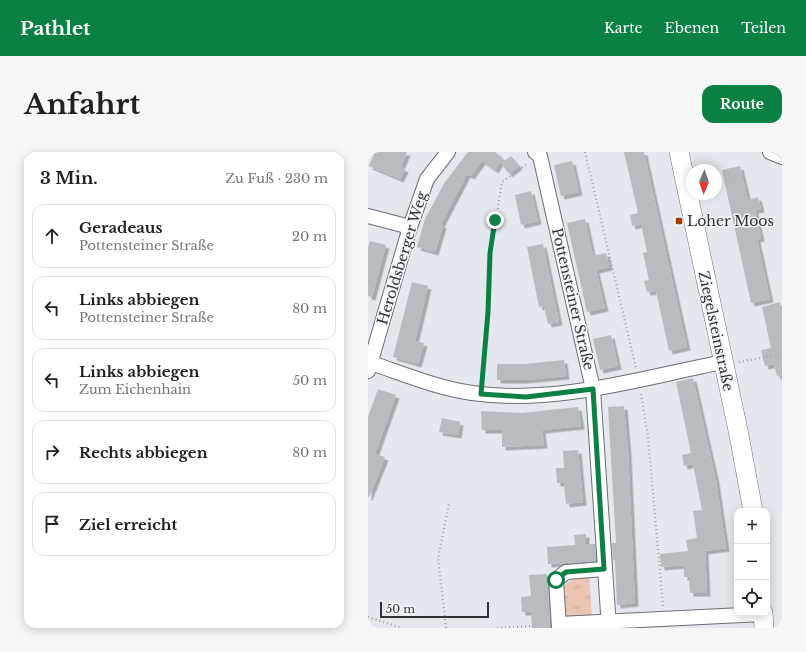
<!DOCTYPE html>
<html lang="de">
<meta charset="utf-8">
<style>
body{margin:0;font-family:"Libre Baskerville",serif;background:#f6f6f6;color:#202124}
.controls{position:absolute;right:12px;bottom:12px;display:grid;overflow:hidden;border-radius:8px;box-shadow:0 2px 10px #0003}
.controls button{width:36px;height:36px;display:grid;place-items:center;padding:0;border:0;border-bottom:1px solid #e0e0e0;background:#fff;color:#202124;font:20px sans-serif}
.compass{position:absolute;left:318px;top:12px;width:36px;height:36px;border-radius:50%;background:#fff;box-shadow:0 2px 10px #0003;rotate:182deg}
.scale{position:absolute;left:12px;bottom:10px;width:109px;box-sizing:border-box;padding-left:4px;border:2px solid #303133;border-top:0;font-size:11px;line-height:14px;white-space:nowrap;color:#303133;-webkit-text-stroke:3px #f1f5fa;paint-order:stroke}
.stop{position:absolute;width:12px;height:12px;margin:-9px;border:3px solid #0b8043;border-radius:50%;background:#fff}
.stop.end{background:#0b8043;border-color:#fff;box-shadow:0 1px 4px #0008}
.list{margin:0;padding:0;list-style:none}
h2{display:flex;justify-content:space-between;align-items:center;height:52px;margin:0;padding:0 16px;font-size:17px}
h2 small{font-size:13px;font-weight:400;color:#757577}
.list li{display:grid;grid-template-columns:26px 1fr auto;gap:12px;align-items:center;box-sizing:border-box;height:64px;margin:0 8px 8px;padding:0 8px;border:1px solid #e0e0e0;border-radius:12px}
.list b{display:block;font-size:15px;white-space:nowrap}
.list p{margin:0;font-size:13px;white-space:nowrap;color:#757577}
.list em{font-size:13px;font-style:normal;color:#757577}
.icon{flex:none;width:22px;height:22px;fill:none;stroke:currentColor;stroke-width:2;stroke-linecap:round;stroke-linejoin:round}
.map{position:relative;flex:none;width:414px;height:476px;overflow:hidden;border-radius:12px}
header{display:flex;align-items:center;gap:24px;box-sizing:border-box;height:56px;padding:0 20px;background:#0b8043;color:#fff}
header strong{font-size:19px}
nav{display:flex;gap:22px;margin-inline-start:auto;font-size:14px}
.intro{display:flex;align-items:center;justify-content:space-between;box-sizing:border-box;height:96px;padding:0 24px}
h1{margin:0;font-size:28px}
.button{padding:10px 18px;border-radius:12px;background:#0b8043;color:#fff;font-size:14px;font-weight:700}
main{display:flex;gap:24px;padding:0 24px}
aside{flex:1;background:#fff;border-radius:12px;box-shadow:0 2px 10px #0003}
.map>svg:first-child{display:block}
</style>
<header>
<strong>Pathlet</strong>
<nav><a>Karte</a><a>Ebenen</a><a>Teilen</a></nav>
</header>
<div class="intro"><h1>Anfahrt</h1><a class="button">Route</a></div>
<main>
<aside>
<h2>3 Min.<small>Zu Fuß · 230 m</small></h2>
<ul class="list">
<li><svg class="icon" aria-label="ahead" viewBox="0 0 24 24"><path d="M12 20V5M6 11l6-6 6 6"/></svg><div><b>Geradeaus</b><p>Pottensteiner Straße</p></div><em>20 m</em></li>
<li><svg class="icon" aria-label="left" viewBox="0 0 24 24"><path d="M17 20v-9H6M10 6l-5 5 5 5"/></svg><div><b>Links abbiegen</b><p>Pottensteiner Straße</p></div><em>80 m</em></li>
<li><svg class="icon" aria-label="left" viewBox="0 0 24 24"><path d="M17 20v-9H6M10 6l-5 5 5 5"/></svg><div><b>Links abbiegen</b><p>Zum Eichenhain</p></div><em>50 m</em></li>
<li><svg class="icon" aria-label="right" viewBox="0 0 24 24"><path d="M7 20v-9h11M14 6l5 5-5 5"/></svg><div><b>Rechts abbiegen</b></div><em>80 m</em></li>
<li><svg class="icon" aria-label="arrive" viewBox="0 0 24 24"><path d="M6 21V4h12l-3 4 3 4H6"/></svg><div><b>Ziel erreicht</b></div></li>
</ul>
</aside>
<div class="map">
<svg width="414" height="476" viewBox="0 0 414 476">
<defs>
<pattern id="grass-tufts" width="24" height="20" patternUnits="userSpaceOnUse"><rect width="24" height="20" fill="#ebc4b4"/><path d="M3 7l-1-3M5 7V3M7 7l1-3M15 17l-1-3M17 17v-4M19 17l1-3" fill="none" stroke="#caa99b"/></pattern>
<filter id="shadow"><feDropShadow dx="3.5" dy="3.5" stdDeviation="0" flood-color="#0004"/></filter>
</defs>
<rect width="100%" height="100%" fill="#e4e7ed"/>
<polygon fill="url(#grass-tufts)" points="210,423 221,423 224,466 201,468 195,462 194,436"/>
<g fill="#b8bbc0" filter="url(#shadow)">
<polygon points="7,0 39,0 33,15 37,17 32,27 1,14"/>
<polygon points="100,0 127,0 135,6 127,18 114,9 103,24 99,22 73,72 75,73 67,100 49,95 57,67 77,30"/>
<polygon points="256,0 276,0 319,195 301,199 288,139 279,140 276,129 281,128 275,101 279,100 273,72 264,74 262,63 270,61"/>
<polygon points="143,4 151,14 141,22 133,11"/>
<polygon points="204,9 211,40 193,44 186,13"/>
<polygon points="372,14 380,48 390,45 393,57 387,58 393,86 389,87 402,147 383,151 354,18"/>
<polygon points="163,39 170,69 153,73 147,43"/>
<polygon points="217,67 225,104 238,101 241,115 228,118 237,156 219,160 199,71"/>
<polygon points="2,89 18,93 4,145 0,144 0,95"/>
<polygon points="175,92 191,170 180,172 176,154 171,155 159,95"/>
<polygon points="44,130 60,134 47,189 56,191 50,212 25,205"/>
<polygon points="412,150 414,161 414,223 409,224 406,212 397,214 393,198 403,196 394,155"/>
<polygon points="243,183 250,214 232,218 225,187"/>
<polygon points="196,208 198,224 156,228 129,228 129,212 156,212"/>
<polygon points="325,226 348,328 358,396 337,399 339,441 322,441 321,425 316,425 316,413 293,415 292,402 320,399 318,388 329,386 325,359 334,358 325,312 316,314 314,303 323,301 308,230"/>
<polygon points="10,237 28,243 7,302 17,305 1,345 0,345 0,265"/>
<polygon points="256,254 260,300 267,451 249,453 247,408 245,409 244,391 248,391 240,255"/>
<polygon points="210,255 213,274 174,278 176,293 134,295 134,278 114,278 113,259 154,261"/>
<polygon points="74,266 92,270 90,283 71,280"/>
<polygon points="210,298 215,350 198,352 196,331 189,331 188,316 196,316 195,299"/>
<polygon points="218,382 218,392 227,392 228,409 180,412 179,395 207,393 206,383"/>
<polygon points="179,422 182,476 164,476 163,460 154,460 153,445 163,444 161,423"/>
</g>
<g fill="none" stroke-linecap="round" stroke-linejoin="round">
<g stroke="#6c6f74" stroke-width="16">
<g id="minor">
<polyline points="167,0 172,4 225,237 241,476"/>
<polyline points="402,0 414,5"/>
<polyline points="0,64 42,75"/>
<path d="M3,211c33,11 66,25 101,30 84,12 169,-15 251,-31"/>
<polyline points="0,219 42,75 59,27 80,0"/>
<polyline points="191,472 395,462"/>
<polyline points="191,476 188,428 198,420 236,417"/>
</g>
</g>
<g stroke="#6c6f74" stroke-width="20">
<g id="secondary">
<polyline points="311,0 371,283 385,359"/>
<polyline points="395,461 396,476"/>
</g>
</g>
<g stroke="#a2a5a9" stroke-width="2.5" stroke-dasharray="1 3" stroke-linecap="butt">
<polyline points="217,0 268,216"/>
<polyline points="371,210 414,202"/>
<polyline points="115,228 120,160 122,101 134,30 160,11"/>
<polyline points="273,242 280,285 295,454"/>
<polyline points="0,465 34,476"/>
<polyline points="78,476 70,406 81,352"/>
<polyline points="129,476 164,474"/>
</g>
<use href="#minor" stroke="#fff" stroke-width="14"/>
<use href="#secondary" stroke="#fff" stroke-width="19"/>
</g>
<g fill="none" stroke-linecap="round" stroke-linejoin="round">
<polyline stroke="#0b8043" stroke-width="5" points="127,68 122,101 120,160 113,242 158,245 225,237 236,417 198,420 188,428"/>
</g>
<rect fill="#a24000" stroke="#f1f5fa" stroke-width="1.5" x="307" y="65" width="8" height="8" rx="2"/>
<g text-anchor="middle" dominant-baseline="central" stroke-width="3" stroke-linejoin="round" paint-order="stroke">
<g font-size="14" fill="#303133" stroke="#f1f5fa" text-anchor="start">
<text x="319" y="69">Loher Moos</text>
</g>
<g font-size="14" fill="#303133" stroke="#f1f5fa">
<text transform="translate(34 106) rotate(-73)">Heroldsberger Weg</text>
<text transform="translate(205 147) rotate(77)">Pottensteiner Straße</text>
<text transform="translate(348 179) rotate(78)">Ziegelsteinstraße</text>
</g>
</g>
</svg>
<div class="controls">
<button>+</button>
<button>−</button>
<button><svg class="icon" aria-label="locate" viewBox="0 0 24 24"><circle cx="12" cy="12" r="6"/><path d="M12 2v4M12 18v4M2 12h4M18 12h4"/></svg></button>
</div>
<svg class="compass" viewBox="-18 -18 36 36"><path d="M0-13l5 13h-10z" fill="#e53935"/><path d="M0 13l5-13h-10z" fill="#757577"/></svg>
<div class="scale">50 m</div>
<div class="stop" style="left:188px;top:428px"></div>
<div class="stop end" style="left:127px;top:68px"></div>
</div>
</main>
